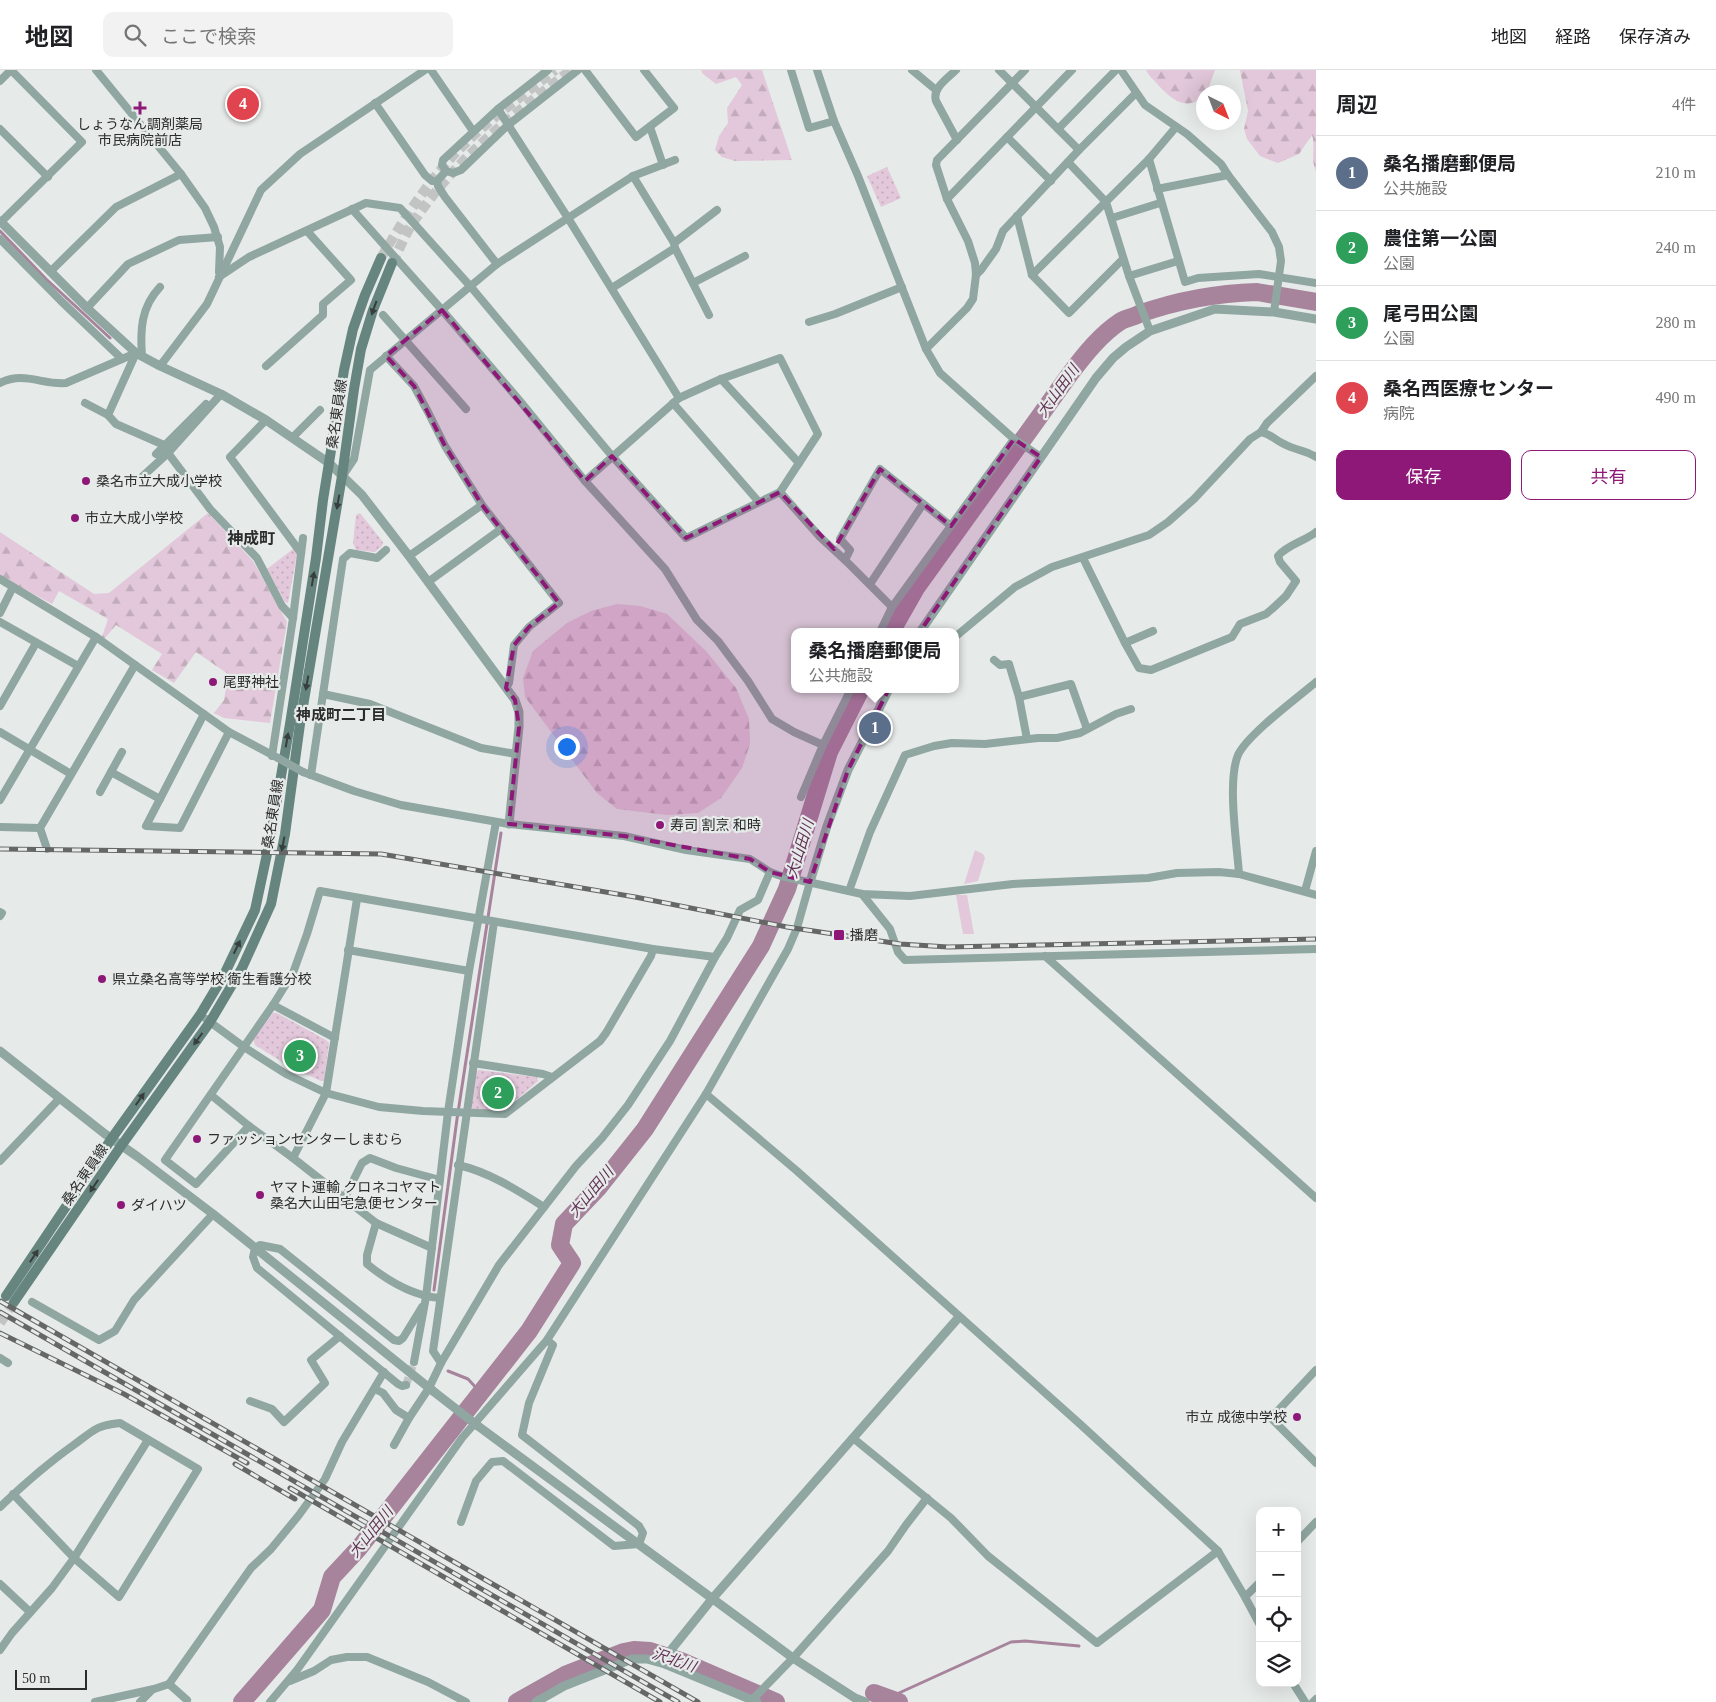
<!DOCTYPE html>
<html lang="ja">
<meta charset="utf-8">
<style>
body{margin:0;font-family:"Times New Roman","Noto Sans JP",serif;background:#f2f2f2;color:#202124}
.controls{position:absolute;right:15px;bottom:15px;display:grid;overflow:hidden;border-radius:10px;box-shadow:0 5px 20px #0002}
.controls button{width:45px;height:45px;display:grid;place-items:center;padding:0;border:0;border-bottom:1px solid #e0e0e0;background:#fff;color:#202124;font:25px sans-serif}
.compass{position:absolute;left:1196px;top:15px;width:45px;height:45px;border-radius:50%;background:#fff;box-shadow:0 5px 20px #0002;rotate:138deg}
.scale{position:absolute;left:15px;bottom:12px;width:72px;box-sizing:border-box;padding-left:5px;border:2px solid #2b2c2c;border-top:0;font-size:14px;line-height:18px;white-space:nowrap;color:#2b2c2c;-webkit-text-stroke:4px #e6eae9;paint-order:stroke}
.you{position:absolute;left:566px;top:676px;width:18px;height:18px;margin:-12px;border:4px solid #fff;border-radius:50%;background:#1a73e8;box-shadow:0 0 0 8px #1a73e833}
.badge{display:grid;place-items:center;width:32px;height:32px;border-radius:50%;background:#8e1878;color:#fff;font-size:16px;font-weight:700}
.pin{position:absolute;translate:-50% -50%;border:2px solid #fff;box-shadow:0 1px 5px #0006}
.popup{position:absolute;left:791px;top:558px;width:168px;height:65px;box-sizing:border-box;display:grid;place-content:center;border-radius:10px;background:#fff;filter:drop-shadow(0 1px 4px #0005);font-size:16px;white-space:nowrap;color:#757577}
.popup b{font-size:19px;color:#202124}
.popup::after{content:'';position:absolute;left:50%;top:100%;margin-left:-10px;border:10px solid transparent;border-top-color:#fff}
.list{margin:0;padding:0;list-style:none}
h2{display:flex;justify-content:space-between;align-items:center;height:65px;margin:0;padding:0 20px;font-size:21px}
h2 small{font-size:16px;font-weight:400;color:#757577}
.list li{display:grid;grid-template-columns:32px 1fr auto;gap:15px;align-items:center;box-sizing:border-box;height:75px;padding:0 20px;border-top:1px solid #e0e0e0}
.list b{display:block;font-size:19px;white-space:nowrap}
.list p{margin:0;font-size:16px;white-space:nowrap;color:#757577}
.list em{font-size:16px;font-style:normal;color:#757577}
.actions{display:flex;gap:10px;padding:15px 20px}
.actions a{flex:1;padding:11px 0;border:1px solid #8e1878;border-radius:10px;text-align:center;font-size:18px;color:#8e1878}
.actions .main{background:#8e1878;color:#fff}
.icon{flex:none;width:28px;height:28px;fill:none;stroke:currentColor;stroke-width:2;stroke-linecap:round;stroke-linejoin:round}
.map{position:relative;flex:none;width:1316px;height:1632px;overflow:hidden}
header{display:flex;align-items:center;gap:30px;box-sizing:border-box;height:70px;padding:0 25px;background:#fff;border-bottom:1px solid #e0e0e0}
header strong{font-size:24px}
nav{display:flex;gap:28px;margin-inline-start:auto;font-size:18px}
.search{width:350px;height:45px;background:#f2f2f2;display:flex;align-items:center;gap:12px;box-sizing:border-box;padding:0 18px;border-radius:10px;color:#757577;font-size:19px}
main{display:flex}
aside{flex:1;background:#fff}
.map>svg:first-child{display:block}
</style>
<header>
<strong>地図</strong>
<div class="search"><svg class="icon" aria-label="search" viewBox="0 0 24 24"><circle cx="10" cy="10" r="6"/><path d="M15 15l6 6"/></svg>ここで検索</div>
<nav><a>地図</a><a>経路</a><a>保存済み</a></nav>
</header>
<main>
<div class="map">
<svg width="1316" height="1632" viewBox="0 0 1316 1632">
<defs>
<pattern id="forest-firs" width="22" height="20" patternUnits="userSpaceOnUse" patternTransform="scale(1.25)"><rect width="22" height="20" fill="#e2c8da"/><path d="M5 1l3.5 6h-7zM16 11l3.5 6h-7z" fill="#c2acbb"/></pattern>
<pattern id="park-dots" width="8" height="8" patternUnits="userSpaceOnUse" patternTransform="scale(1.25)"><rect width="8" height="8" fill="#e2c8da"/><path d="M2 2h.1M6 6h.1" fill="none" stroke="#c2acbb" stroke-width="1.8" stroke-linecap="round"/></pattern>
</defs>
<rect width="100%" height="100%" fill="#e6eae9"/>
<g fill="#e2c8da">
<polygon points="975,780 983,784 985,788 978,811 964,814"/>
<polygon points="956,825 967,825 974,864 963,864"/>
</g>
<g fill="url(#forest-firs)">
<polygon points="701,0 762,0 792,90 735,91 722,87 715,80 719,66 728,53 727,38 742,15 736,7 716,14 703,4"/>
<path d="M1146,0h69l-8,22h-3l-1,5c-18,14 -30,3 -44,-11 -4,-5 -10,-10 -13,-16z"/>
<path d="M1240,0h76v101c-6,-12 0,-24 -4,-36l-13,19 -21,9 -18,-7 -13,-17 -3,-10 4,-18z"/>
<polygon points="208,443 253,491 287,552 270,653 224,648 214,643 224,630 228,604 196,582 174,613 152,600 162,584 116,555 105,568 102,567 108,549 59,521 52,534 0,506 0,462 94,524 109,523"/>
<polygon points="617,534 640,536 667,544 706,581 736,618 749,649 750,674 742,698 721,728 698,743 667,745 617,739 597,723 525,627 523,608 533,581 567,553 591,541"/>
</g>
<g fill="url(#park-dots)">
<polygon points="887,97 901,128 881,137 867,106"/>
<polygon points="360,443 383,472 382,476 375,482 356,480 353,473 356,445"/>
<polygon points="293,479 297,484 288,533 285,532 267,499"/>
<polygon points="273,943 277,943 326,970 329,973 324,1011 321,1011 290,997 255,975 253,969"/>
<polygon points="479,1000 537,1007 538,1011 505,1040 473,1040 469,1034 473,1003"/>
</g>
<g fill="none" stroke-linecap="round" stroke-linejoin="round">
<g stroke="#a7839c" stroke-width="3">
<polyline points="0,161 46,209 110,268"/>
<polyline points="434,1220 457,1049 501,763"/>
<polyline points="448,1301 468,1309 480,1322"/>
<polyline points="888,1628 1011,1572 1025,1571 1079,1576"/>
</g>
<g stroke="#a7839c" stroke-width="18">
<path d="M891,562l25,-44 154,-214c15,-20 31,-40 51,-53 6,-3 13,-4 18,-7 37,-13 79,-21 118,-22l59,10"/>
<polyline points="874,1623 899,1632"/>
<polyline points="242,1632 322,1540 332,1507 359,1478 529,1261 572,1193 560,1175 564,1154 599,1117 645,1059 761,876 787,819 829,682 861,619"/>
<polyline points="517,1632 565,1605 624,1582 634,1580 650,1581 681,1591 776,1632"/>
</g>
<polyline stroke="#c1c4c3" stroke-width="8" stroke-dasharray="8 4" stroke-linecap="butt" points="406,1315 414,1292"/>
<g stroke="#c1c4c3" stroke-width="10" stroke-dasharray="10 5" stroke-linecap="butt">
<path d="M381,188c21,-36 42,-69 70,-100 30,-33 69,-60 104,-88"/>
<path d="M392,193c6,-11 11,-23 17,-34 43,-68 100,-111 162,-159"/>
<polyline points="0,1253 14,1232"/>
</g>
<g stroke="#90a6a1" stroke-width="8">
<polyline points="96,0 181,104 205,138 214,157 220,177 219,202"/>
<polyline points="431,0 473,61"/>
<polyline points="548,0 498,39 443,90 442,95 446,101 453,103 461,100 508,55 578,0"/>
<polyline points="585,0 636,67 674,38 644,0"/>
<polyline points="791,0 809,58 834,51"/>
<polyline points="817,0 834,51 858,106 926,279 940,303 1014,369"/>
<polyline points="912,0 936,20"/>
<path d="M956,0c-9,9 -24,18 -20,31l21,39"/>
<polyline points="999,0 1079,80"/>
<polyline points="1121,0 1145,35 1187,64 1221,94 1228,105 1272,162 1279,177 1281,191 1274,242"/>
<polyline points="0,11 11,0"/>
<polyline points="375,33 425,105 432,111 437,111 446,101"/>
<polyline points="498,39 568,148 679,328"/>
<polyline points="650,57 663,95"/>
<polyline points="0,59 48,107"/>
<polyline points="1058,59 1116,0"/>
<polyline points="1007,67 1051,111"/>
<polyline points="1149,89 1185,212 1198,208 1259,204 1316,213"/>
<polyline points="1068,92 1106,132 1129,206 1150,261"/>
<polyline points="633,106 675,90"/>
<polyline points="437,111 438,116 445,127 497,194"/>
<polyline points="1157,119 1228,105"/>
<polyline points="947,129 1072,0"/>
<polyline points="352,139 442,240 520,331 585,411 665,499 697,550 718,571 748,611 772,649 794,662 823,675"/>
<polyline points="1017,146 1032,205 1069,243 1123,189"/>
<polyline points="1112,148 1160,133"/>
<polyline points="1,152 82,72 11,0"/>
<polyline points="0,169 61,231 122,289"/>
<polyline points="674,173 717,140"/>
<polyline points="675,178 709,245"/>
<polyline points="51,201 116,137 181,104"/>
<polyline points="976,205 981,200 996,179 1003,161 1079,80 1136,23"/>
<polyline points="1032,205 1149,89 1176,57"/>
<polyline points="1129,206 1178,191"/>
<polyline points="219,207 249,187 366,133 400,138 471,217 612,386 686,468 780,422 820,467 845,490 892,537"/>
<polyline points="693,213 745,186"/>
<polyline points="87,238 128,194 179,170 218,167"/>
<polyline points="383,245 466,339"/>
<polyline points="809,252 835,244 902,217"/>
<polyline points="926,279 967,238 973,229 976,205 975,193 968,171 947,129 936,95 937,90 1025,0"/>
<path d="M142,286c-2,-26 -1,-49 18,-69"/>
<polyline points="386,286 414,316 428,342 445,376 482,435 559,533 529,557 514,575 509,613 506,618"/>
<polyline points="160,296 207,234 261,120 300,84 425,0"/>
<polyline points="266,296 323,245 323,234 351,210 307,161"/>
<polyline points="721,309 799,393"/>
<path d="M0,313c24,-12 42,2 66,0l70,-30 -28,62 8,9 48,21"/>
<polyline points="85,333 108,345"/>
<polyline points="673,333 758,431"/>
<polyline points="266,350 230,387 301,483"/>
<polyline points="1261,362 1267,353 1316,306"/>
<polyline points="293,367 320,340"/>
<polyline points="168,383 210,439 257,488 282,536 293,548"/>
<polyline points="156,384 206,334"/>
<polyline points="344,404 354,389 370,300 497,194 633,106 674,173 675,178 612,218"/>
<polyline points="143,406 168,383 221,324"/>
<polyline points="585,411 679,328 721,309 780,288 818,364 780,422"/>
<polyline points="409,486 482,435"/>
<polyline points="1083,488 1125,573 1153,561"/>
<polyline points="845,490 850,480 840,469 880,399 951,456"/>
<polyline points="0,509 96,567 229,662 278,688"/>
<polyline points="428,512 501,459"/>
<polyline points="870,514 923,434"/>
<polyline points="0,543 13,517"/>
<polyline points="0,552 78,596"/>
<polyline points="880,562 892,537 1014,369 1041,387"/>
<path d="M955,567l60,-50 37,-20 97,-32 19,-13 26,-23 56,-60 11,-7c10,2 15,9 25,13 10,5 21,6 30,12"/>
<path d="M1125,573l14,25 12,2 81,-33 8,-13 26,-10 6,-5 14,-13 10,-15 -16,-19 -2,-6c9,-11 27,-15 38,-24"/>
<polyline points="994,590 1000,595 1009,594 1019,627 1027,669"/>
<polyline points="323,624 370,634 481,678 516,684"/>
<polyline points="1019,627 1071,614 1087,659"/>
<polyline points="0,636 36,573"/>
<polyline points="204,644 146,756 180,758 229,662"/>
<polyline points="0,662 71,704"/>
<polyline points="272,686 293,548 303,468"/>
<polyline points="111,702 160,729"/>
<polyline points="303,702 354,721 401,735 509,754 624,766 686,780 750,789 770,802 781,806 862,824 910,826 1013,814 1148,808 1177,803 1219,802 1239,804 1316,825"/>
<polyline points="311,705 343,489 350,483 377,488 386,480"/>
<polyline points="100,722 122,682"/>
<polyline points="801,727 823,675 851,619"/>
<polyline points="0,730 96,567"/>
<polyline points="0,757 40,758"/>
<polyline points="47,779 40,758 135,595"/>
<path d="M1239,804c-2,-29 -12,-93 -1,-119 9,-20 59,-57 78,-73"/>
<polyline points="849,821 870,762 905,685 934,676 952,673 985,674 1038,668 1057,668 1080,663 1116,644 1131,639"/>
<polyline points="1305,821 1316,781"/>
<polyline points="862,824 890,859 898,882 905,890 1316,879"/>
<polyline points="0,842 2,843 0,846"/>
<polyline points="348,880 469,901"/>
<polyline points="1045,886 1316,1128"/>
<polyline points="273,935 335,968"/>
<polyline points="206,949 244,977 286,1004 326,1023 379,1037 423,1041 505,1044 600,971 606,963 651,886 653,879"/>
<polyline points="473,993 543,1004 552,1007"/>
<polyline points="706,1024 797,1101 1080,1354 1218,1481"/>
<polyline points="211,1025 249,1056 293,1088 376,1153 432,1178"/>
<polyline points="249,1056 196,1114 165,1090 273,935 293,903 307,864 320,821 653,879 715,887"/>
<polyline points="293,1088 326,1023 357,829"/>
<polyline points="0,1091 59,1029"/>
<path d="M458,1095c31,7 59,25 86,42"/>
<polyline points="344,1129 362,1093 370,1088 396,1098 440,1110"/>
<path d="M376,1153l-9,32v9c21,17 46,32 73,34"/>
<polyline points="32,1232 99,1270 115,1261 134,1230 213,1144"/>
<polyline points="0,1288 8,1293"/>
<polyline points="414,1292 426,1227 448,1042 469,901 496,752"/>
<polyline points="441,1293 433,1281 494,852"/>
<polyline points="1316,1300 1271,1348 1316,1393"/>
<polyline points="406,1315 402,1316 398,1314 257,1198 253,1187 255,1178 260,1175 280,1179 394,1270 399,1271 403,1268 422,1237"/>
<polyline points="375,1319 383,1323 396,1340 409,1348"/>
<polyline points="250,1331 272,1339 284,1352 325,1313 311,1290 340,1266"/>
<polyline points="853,1368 951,1448 988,1486 1097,1573 1218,1481 1245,1527 1260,1512"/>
<polyline points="394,1375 409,1348 429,1318 441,1293 499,1195 576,1096 602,1068 628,1035 670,971 715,887 727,868 740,840 758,830 770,802"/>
<path d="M0,1437c24,-23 48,-44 75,-63 7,-5 15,-12 23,-16 6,-3 15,-4 22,-5l78,46 -79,128 -45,-39 -61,-64"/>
<polyline points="461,1452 476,1411 492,1392 503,1391 614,1476 639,1474 643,1463 639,1456 522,1365 529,1333 553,1275 547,1270"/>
<polyline points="1297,1472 1316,1452"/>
<polyline points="0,1514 30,1542"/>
<polyline points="1245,1527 1260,1555"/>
<polyline points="0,1580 12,1563 52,1518 74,1488 148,1370"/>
<polyline points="290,1611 314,1601 331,1590 347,1587 367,1587 428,1612 466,1632"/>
<polyline points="1293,1613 1305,1632"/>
<polyline points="187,1630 169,1614 251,1498 271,1479 299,1445 325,1409 342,1372 384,1302"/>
<polyline points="752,1630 793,1588 888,1481 906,1455 927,1428"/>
<polyline points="95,1632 154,1619 169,1614"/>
<polyline points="140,1632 152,1620"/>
<polyline points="270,1632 297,1600 462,1368 547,1270 706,1024 788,879 797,858 810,812"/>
<polyline points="1313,1632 1316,1629"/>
</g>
<g stroke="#90a6a1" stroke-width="9">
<polyline points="0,151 87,238 136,283 160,296 221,324 266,350 329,393 362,425 409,486 515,630 519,642 519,657 509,754"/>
<polyline points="920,562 1096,308 1113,288 1126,277 1150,261 1215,239 1274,242 1316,249"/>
<polyline points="810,812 827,756 848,700 889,619"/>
<polyline points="0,981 105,1064 138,1087 213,1144 433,1321"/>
<polyline points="478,1356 793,1588 855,1628 865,1632"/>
<polyline points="665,1594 757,1632"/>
<polyline points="536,1632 564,1616 632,1589 647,1589 665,1594 671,1580 712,1529 959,1247"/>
</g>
<g stroke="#65857e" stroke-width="10">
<polyline points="6,1226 112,1068 200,945 224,905 255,840 270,770 290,654 316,488 323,430 344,300 353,259 365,225 381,188"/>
<polyline points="14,1232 121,1076 210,952 242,898 271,834 285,764 300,654 342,406 354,319 361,279 373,240 392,193"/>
</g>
<g stroke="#656767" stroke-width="5">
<g id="rail">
<polyline points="0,779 381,784 635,827 787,857 900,874 948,877 1316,869"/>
<polyline points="0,1231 698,1632"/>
<polyline points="0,1242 678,1632"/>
<polyline points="0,1263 124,1324 247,1393"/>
<polyline points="235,1394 295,1429"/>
<polyline points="290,1418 660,1632"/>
</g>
</g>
<use href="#rail" stroke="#e6eae9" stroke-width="3" stroke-dasharray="9" stroke-linecap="butt"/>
<polyline stroke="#90a6a1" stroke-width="8" points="278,688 303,702"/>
<polyline stroke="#90a6a1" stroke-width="9" points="433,1321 478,1356"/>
</g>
<defs><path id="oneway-solid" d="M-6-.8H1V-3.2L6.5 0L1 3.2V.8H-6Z" transform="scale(1.25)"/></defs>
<g fill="#373e3c">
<use href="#oneway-solid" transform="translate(374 238) rotate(110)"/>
<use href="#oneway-solid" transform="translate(338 432) rotate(100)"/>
<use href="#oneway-solid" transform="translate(313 509) rotate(-80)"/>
<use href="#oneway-solid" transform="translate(307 613) rotate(100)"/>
<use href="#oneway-solid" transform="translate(287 670) rotate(-80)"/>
<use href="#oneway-solid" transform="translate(283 774) rotate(101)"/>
<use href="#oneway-solid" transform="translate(237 877) rotate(-64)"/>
<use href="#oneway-solid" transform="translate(198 969) rotate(126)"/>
<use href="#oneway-solid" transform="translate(140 1029) rotate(-55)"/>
<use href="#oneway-solid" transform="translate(94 1116) rotate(124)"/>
<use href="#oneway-solid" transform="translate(34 1186) rotate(-56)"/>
</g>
<path fill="#8e1878" fill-opacity="0.2" stroke="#8e1878" stroke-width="4" stroke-dasharray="10 6" stroke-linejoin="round" d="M442,240l143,171 27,-25 74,82 94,-46 54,57 46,-80 71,57 63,-87 27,18 -120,173 -22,39 -51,101 -38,112 -40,-10 -20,-13 -126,-23 -115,-12 10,-97 -4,-27 -9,-12 8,-43 15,-18 30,-24 -77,-98 -37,-59 -31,-60 -28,-30z"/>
<g fill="#8e1878" stroke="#e6eae9" stroke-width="2">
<path d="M137.5 30.5h5v5h5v5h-5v5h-5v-5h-5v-5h5z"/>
<circle cx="86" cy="411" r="5"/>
<circle cx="75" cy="448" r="5"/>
<circle cx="213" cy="612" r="5"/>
<circle cx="660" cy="755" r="5"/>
<rect x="833" y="859" width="12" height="12" rx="2.5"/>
<circle cx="102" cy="909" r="5"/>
<circle cx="197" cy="1069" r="5"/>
<circle cx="260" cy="1125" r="5"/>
<circle cx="121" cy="1135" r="5"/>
<circle cx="1297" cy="1347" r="5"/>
</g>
<g text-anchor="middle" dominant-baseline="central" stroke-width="4.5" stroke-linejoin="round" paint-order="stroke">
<g font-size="14" fill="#2b2c2c" stroke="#e6eae9" text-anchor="start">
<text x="140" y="54" text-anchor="middle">しょうなん調剤薬局<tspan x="140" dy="16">市民病院前店</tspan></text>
<text x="96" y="411">桑名市立大成小学校</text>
<text x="85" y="448">市立大成小学校</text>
<text x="223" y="612">尾野神社</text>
<text x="670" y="755">寿司 割烹 和時</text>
<text x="850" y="865">播磨</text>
<text x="112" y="909">県立桑名高等学校 衛生看護分校</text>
<text x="207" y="1069">ファッションセンターしまむら</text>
<text x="270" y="1117">ヤマト運輸 クロネコヤマト<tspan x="270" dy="16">桑名大山田宅急便センター</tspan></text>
<text x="131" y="1135">ダイハツ</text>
<text x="1287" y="1347" text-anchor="end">市立 成徳中学校</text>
</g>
<g font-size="14" fill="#2b2c2c" stroke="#e6eae9">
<text transform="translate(337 344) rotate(-82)">桑名東員線</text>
<text transform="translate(273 744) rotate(-81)">桑名東員線</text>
<text transform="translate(85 1105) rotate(-56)">桑名東員線</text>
</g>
<g font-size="15" font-style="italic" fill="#623256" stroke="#e6eae9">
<text transform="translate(1058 321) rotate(-54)">大山田川</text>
<text transform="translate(800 779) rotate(-73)">大山田川</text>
<text transform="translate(591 1122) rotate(-50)">大山田川</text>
<text transform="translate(371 1462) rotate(-51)">大山田川</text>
<text transform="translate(674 1590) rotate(19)">沢北川</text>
</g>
<g font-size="15" font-weight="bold" fill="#2b2c2c" stroke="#e6eae9">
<text x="341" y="645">神成町二丁目</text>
</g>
<g font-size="16" font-weight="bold" fill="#2b2c2c" stroke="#e6eae9">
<text x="251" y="468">神成町</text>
</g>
</g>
</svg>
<div class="controls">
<button>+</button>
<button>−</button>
<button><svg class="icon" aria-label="locate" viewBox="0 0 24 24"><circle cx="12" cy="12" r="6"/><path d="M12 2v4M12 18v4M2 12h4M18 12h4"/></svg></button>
<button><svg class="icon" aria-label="layers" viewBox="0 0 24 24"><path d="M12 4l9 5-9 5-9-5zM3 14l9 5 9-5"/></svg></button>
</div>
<svg class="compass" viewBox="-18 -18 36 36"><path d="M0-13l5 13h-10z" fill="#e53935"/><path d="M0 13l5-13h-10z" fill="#757577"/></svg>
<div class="scale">50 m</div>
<div class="you"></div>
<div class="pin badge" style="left:875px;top:658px;background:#5c6f8a">1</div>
<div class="popup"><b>桑名播磨郵便局</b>公共施設</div>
<div class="pin badge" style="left:498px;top:1023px;background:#2e9e5b">2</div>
<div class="pin badge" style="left:300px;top:986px;background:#2e9e5b">3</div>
<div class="pin badge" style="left:243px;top:34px;background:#e0444e">4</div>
</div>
<aside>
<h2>周辺<small>4件</small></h2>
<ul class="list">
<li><span class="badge" style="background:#5c6f8a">1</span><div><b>桑名播磨郵便局</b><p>公共施設</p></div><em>210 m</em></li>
<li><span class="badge" style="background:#2e9e5b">2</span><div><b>農住第一公園</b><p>公園</p></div><em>240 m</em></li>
<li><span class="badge" style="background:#2e9e5b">3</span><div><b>尾弓田公園</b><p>公園</p></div><em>280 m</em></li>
<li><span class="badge" style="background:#e0444e">4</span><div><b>桑名西医療センター</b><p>病院</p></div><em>490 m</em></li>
</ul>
<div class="actions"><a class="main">保存</a><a>共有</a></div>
</aside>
</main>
